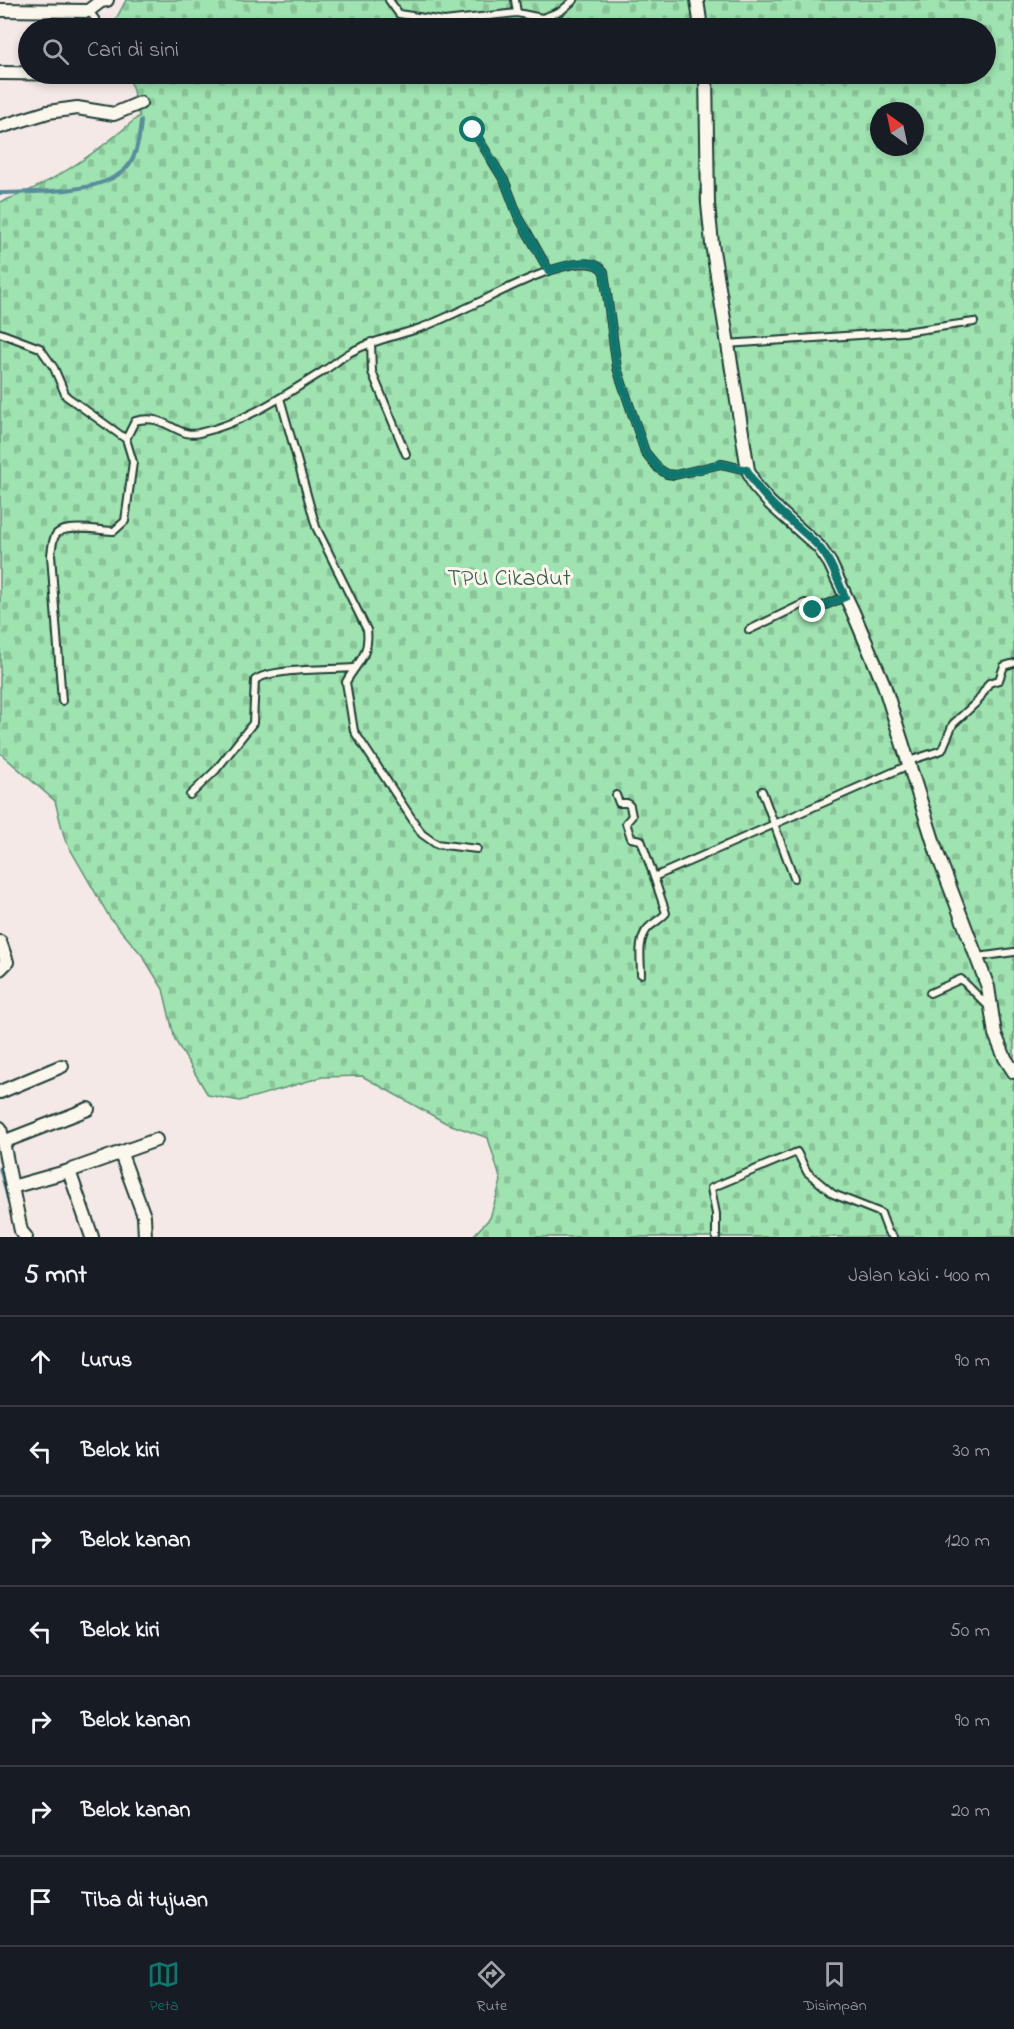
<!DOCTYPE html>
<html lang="id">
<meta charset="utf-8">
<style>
body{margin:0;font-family:"Indie Flower",sans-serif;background:#20242c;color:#f1f3f6}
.compass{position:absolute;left:870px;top:102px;width:54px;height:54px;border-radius:50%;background:#171b24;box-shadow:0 3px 9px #0003;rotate:327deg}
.stop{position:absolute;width:18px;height:18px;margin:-14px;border:4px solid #0f766e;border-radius:50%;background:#fff}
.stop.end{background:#0f766e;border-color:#fff;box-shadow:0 2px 6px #0008}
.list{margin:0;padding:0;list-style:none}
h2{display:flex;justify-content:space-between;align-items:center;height:78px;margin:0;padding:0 24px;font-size:26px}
h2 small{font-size:20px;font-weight:400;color:#9ea1a6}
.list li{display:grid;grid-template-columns:39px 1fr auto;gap:18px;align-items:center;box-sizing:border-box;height:90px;padding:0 24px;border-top:2px solid #363941}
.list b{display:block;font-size:22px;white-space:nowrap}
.list em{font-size:20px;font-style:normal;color:#9ea1a6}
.icon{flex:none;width:33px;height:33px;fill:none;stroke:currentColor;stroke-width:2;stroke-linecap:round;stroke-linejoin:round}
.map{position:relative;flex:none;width:1014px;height:1237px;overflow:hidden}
.search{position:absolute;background:#171b24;box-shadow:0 3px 9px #0003;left:18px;right:18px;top:18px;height:66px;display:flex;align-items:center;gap:15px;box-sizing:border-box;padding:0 21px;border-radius:33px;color:#9ea1a6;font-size:22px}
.sheet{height:708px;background:#171b24}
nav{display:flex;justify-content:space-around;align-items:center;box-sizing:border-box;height:84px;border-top:2px solid #363941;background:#171b24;font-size:16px;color:#9ea1a6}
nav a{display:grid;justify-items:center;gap:3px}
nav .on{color:#0f766e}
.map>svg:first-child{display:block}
</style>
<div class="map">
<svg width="1014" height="1237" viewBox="0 0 1014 1237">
<defs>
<pattern id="cemetery-stones" width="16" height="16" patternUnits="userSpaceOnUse" patternTransform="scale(1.5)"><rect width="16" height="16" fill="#9ee3b0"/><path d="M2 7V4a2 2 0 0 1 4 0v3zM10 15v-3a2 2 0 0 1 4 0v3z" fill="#88c498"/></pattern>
</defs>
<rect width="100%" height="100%" fill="#f5e9e7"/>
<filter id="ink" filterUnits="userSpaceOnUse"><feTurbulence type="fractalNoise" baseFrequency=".0167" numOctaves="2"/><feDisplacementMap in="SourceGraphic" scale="12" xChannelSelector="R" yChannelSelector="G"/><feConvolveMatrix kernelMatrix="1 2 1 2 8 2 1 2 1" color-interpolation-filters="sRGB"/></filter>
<g filter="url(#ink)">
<path fill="url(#cemetery-stones)" stroke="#5e9072" stroke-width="1.5" fill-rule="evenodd" d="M126,0h888v1237h-542l18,-19 11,-37 -13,-43 -42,-15 -84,-47 -40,1 -82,24 -32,-6 -33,-55 -12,-51 -21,-34 -32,-37 -45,-78 -10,-39 -55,-48v-551c52,-17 98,-50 139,-86l-10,-42h857v-46h-868l-2,-9zM879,111h36v36h-36z"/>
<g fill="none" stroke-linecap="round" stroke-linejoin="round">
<g stroke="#5a8d9c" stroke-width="4">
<path d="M0,193c36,-2 116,3 133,-35 5,-11 7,-25 8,-37"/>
<polyline points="0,1168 12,1213"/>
</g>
<g stroke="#1f3d34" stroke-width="10">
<g id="service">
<polyline points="389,0 399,14 444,21 517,13 542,18 561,11 574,0"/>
<polyline points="515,0 517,13"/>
<polyline points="89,11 102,28"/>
<polyline points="473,130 505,182 518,216 549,271"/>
<polyline points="0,333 40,348 54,368 66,396 126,439"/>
<polyline points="371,342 372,372 406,454"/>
<polyline points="726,344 904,332 974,322"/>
<path d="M280,398l36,129 51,103c3,25 -9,31 -21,52l8,49 68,103 14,10 41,5"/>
<polyline points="749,630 805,603 813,610 845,597"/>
<path d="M62,701l-11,-146c1,-6 1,-13 4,-19 6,-13 46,-5 59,-5l11,-10 8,-59 -7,-23 9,-18c30,-9 42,18 64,12 45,-10 88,-39 126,-63 9,-6 17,-13 26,-18 22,-12 46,-16 69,-24 20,-7 39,-17 59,-26 22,-10 109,-58 125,-30l13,96 28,84 14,17 8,5 8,1 46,-11 27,6"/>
<polyline points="909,761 942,750 953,724 978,701 989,683 999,680 1004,666 1014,663"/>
<polyline points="762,791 794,878"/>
<path d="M190,795l26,-25 37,-47 2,-43c16,-12 76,-10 99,-12"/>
<polyline points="616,795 619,803 627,803 630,806 632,816 626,823 631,838 641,840 654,877 909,765"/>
<polyline points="978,957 1014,952"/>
<path d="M641,974c0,-15 -4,-33 7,-46 5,-5 12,-8 18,-15l-12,-36"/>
<polyline points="930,993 961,979 989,1007"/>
<polyline points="716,1237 716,1214 711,1188 797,1152 807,1172 833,1194 881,1213 888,1232 893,1237"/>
</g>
</g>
<g stroke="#1f3d34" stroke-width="16">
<g id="minor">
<polyline points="697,0 701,28"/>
<polyline points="0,10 88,11 101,1 107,0"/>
<polyline points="0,73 82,74"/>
<polyline points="706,74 708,204 712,244 748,470 755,486 770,503 819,547 830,563 853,612 884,685 937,853 988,987 995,1034 1005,1058 1014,1072"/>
<polyline points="0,127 48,112 77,108 114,114 140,103"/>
<polyline points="0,942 7,962 0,969"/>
<polyline points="0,1092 62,1066"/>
<polyline points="0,1128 3,1142 88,1109"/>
<polyline points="3,1142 12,1187 69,1171 156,1140"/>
<polyline points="121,1154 144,1216 145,1237"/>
<polyline points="69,1171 92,1237"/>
<polyline points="12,1187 21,1231 26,1237"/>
</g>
</g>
<use href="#service" stroke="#fbf7ec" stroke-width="6"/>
<use href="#minor" stroke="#fbf7ec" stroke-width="12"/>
</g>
</g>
<g fill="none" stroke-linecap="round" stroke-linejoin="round" filter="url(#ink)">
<path stroke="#0f766e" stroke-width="8" d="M473,130l32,52 13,34 31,55c16,-5 44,-17 55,1l13,96 28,84 14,17 8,5 8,1 46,-11 26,6c16,33 47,51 71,76 13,14 19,33 27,51l-32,13"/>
</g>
<g text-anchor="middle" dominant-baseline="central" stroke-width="6" stroke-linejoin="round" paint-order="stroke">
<g font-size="24" fill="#385e4d" stroke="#fbf7ec">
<text x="509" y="579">TPU Cikadut</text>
</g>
</g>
</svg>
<svg class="compass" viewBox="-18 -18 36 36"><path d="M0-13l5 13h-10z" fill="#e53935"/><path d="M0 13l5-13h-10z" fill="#9ea1a6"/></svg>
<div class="stop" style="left:473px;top:130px"></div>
<div class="stop end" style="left:813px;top:610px"></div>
<div class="search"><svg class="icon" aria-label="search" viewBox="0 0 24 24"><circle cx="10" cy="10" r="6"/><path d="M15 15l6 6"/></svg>Cari di sini</div>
</div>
<section class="sheet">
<h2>5 mnt<small>Jalan kaki · 400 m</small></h2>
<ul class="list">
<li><svg class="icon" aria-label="ahead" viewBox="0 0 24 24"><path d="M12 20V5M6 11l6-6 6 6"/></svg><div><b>Lurus</b></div><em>90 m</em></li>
<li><svg class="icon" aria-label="left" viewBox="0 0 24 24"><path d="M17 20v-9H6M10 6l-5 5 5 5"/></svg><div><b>Belok kiri</b></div><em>30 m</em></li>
<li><svg class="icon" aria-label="right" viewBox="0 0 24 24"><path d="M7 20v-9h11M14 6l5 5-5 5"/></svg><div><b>Belok kanan</b></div><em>120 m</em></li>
<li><svg class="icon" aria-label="left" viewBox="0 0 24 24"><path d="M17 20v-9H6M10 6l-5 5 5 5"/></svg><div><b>Belok kiri</b></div><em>50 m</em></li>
<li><svg class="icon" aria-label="right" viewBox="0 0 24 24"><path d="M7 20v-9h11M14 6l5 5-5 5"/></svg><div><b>Belok kanan</b></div><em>90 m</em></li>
<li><svg class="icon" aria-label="right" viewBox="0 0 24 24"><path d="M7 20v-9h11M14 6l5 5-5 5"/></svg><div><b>Belok kanan</b></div><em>20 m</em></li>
<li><svg class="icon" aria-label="arrive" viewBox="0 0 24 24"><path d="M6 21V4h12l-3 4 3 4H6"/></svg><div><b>Tiba di tujuan</b></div></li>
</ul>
</section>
<nav>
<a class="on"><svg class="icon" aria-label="map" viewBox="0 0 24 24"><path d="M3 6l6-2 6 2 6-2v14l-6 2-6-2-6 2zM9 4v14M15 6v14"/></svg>Peta</a>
<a><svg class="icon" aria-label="directions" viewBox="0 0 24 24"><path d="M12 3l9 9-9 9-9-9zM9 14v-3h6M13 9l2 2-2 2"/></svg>Rute</a>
<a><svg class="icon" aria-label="saved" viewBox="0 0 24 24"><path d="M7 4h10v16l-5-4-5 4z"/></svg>Disimpan</a>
</nav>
